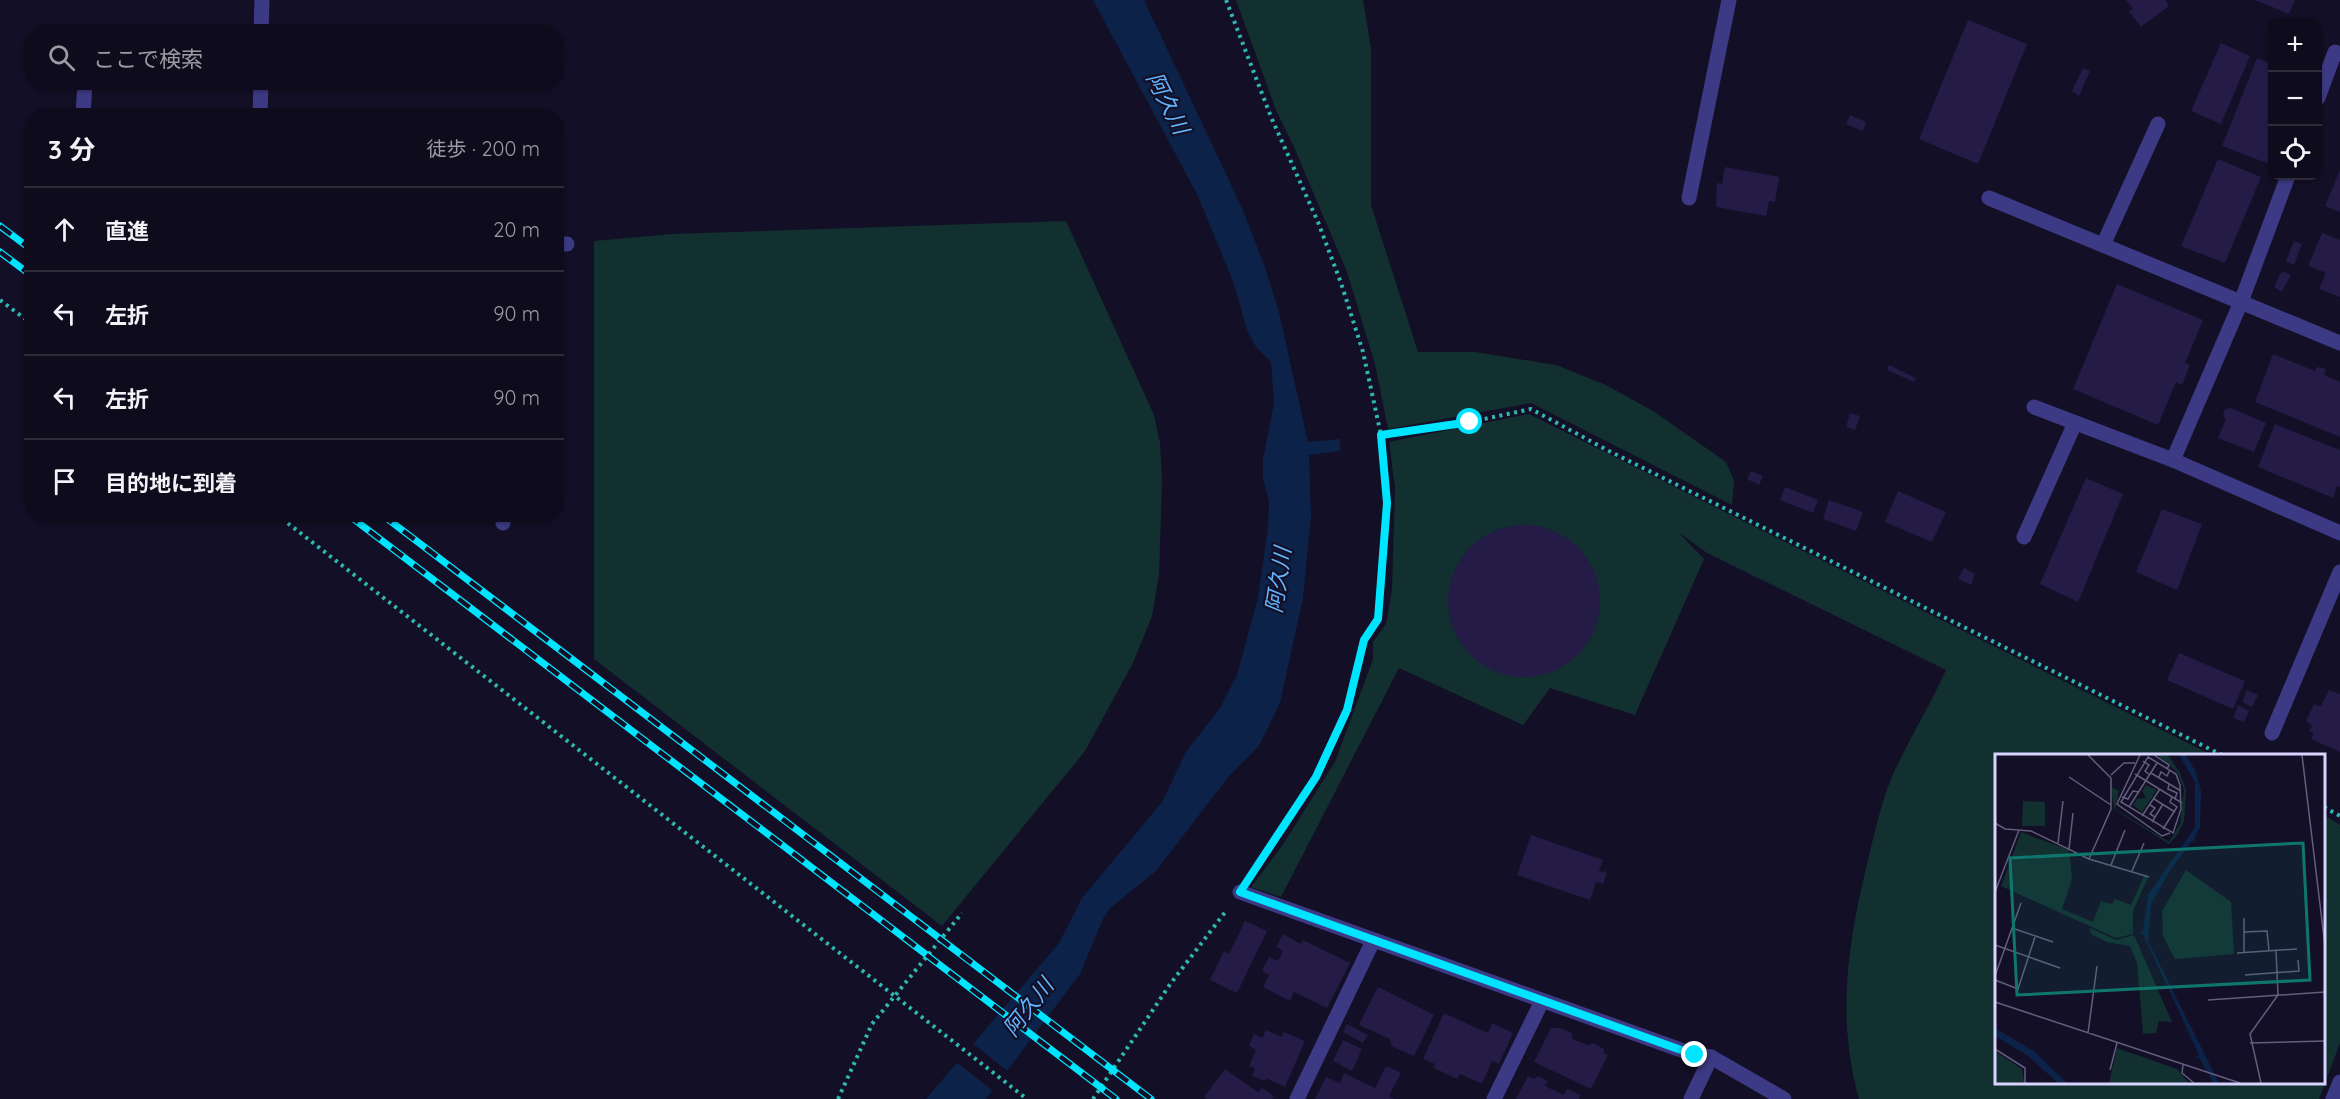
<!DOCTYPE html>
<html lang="ja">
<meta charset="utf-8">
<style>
body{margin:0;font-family:Quicksand,"Noto Sans JP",sans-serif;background:#1c1929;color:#f1f3f6}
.controls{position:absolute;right:18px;top:18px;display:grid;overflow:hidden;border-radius:12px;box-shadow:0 2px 4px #0004}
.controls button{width:54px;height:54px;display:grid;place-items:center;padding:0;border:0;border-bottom:2px solid #2e2b3b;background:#0e0b1c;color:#f1f3f6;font:30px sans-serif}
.stop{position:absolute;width:18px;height:18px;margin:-14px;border:4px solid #00e5ff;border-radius:50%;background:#fff}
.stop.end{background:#00e5ff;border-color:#fff;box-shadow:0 2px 6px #0008}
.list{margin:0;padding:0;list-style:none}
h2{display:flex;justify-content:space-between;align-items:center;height:78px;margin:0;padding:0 24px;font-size:26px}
h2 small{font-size:20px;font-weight:400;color:#9b9ba3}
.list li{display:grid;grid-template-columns:39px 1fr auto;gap:18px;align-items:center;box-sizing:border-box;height:84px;padding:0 24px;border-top:2px solid #2e2b3b}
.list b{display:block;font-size:22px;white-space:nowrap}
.list em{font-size:20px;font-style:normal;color:#9b9ba3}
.icon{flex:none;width:33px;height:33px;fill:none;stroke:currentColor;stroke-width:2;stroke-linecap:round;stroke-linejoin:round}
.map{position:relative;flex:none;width:2340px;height:1099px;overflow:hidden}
.search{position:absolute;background:#0e0b1c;box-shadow:0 2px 4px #0004;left:24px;top:24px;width:540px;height:66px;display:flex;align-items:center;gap:15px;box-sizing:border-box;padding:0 21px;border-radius:24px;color:#9b9ba3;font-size:22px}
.panel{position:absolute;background:#0e0b1c;box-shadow:0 2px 4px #0004;left:24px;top:108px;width:540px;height:414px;border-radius:24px}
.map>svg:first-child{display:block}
</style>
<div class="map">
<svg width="2340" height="1099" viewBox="0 0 2340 1099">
<rect width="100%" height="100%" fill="#130f26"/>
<g fill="#12302f">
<polygon points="1236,0 1363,0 1371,48 1371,205 1418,352 1475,352 1556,365 1606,385 1653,411 1726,462 1734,480 1732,505 1531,403 1388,429 1375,364 1347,272 1293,145 1276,110"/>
<polygon points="1066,221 1154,415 1160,443 1162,481 1159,575 1152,616 1133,663 1085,751 942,926 594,659 594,241 672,234"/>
<path d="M1529,414l683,341 -216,1v326h328v-267l16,10v218l-21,56h-460c-23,-82 -11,-157 9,-239 7,-29 14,-61 26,-88 16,-34 36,-67 52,-102l-239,-117 -29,-21 26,27 -69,156 -85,-27 -27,37 -124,-57 -118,229 -30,-10 31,-41 53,-84 38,-103v-17l13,-18 6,-34 3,-102 -6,-46z"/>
</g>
<polygon fill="#0c2248" points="1093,0 1144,0 1242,208 1263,262 1278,308 1308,442 1340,439 1340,451 1309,455 1311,516 1303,598 1280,703 1259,746 1229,776 1156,871 1110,908 1103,919 1080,974 986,1099 926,1099 1059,943 1082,898 1162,802 1186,752 1220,708 1237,675 1258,597 1268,527 1269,501 1263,479 1263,460 1274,403 1271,362 1256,347 1247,330 1234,284 1198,196"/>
<polygon fill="#130f26" points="971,1042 1010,1073 996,1093 955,1061"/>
<g fill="#241b47">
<polygon points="2126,0 2165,0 2169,6 2141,27 2129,11 2133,9"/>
<polygon points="2255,0 2295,0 2289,14"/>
<polygon points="1968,20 2027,44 1978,164 1919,139"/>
<polygon points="2221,43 2250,56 2221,124 2191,111"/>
<polygon points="2257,58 2272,64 2272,155 2269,164 2222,146"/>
<polygon points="2083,68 2090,71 2079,96 2072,91"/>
<polygon points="1850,115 1866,122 1863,131 1846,124"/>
<polygon points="2218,159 2261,177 2225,263 2181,246"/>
<polygon points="1725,167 1779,177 1775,202 1769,201 1766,216 1716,207 1717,183 1722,184"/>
<polygon points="2340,170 2340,212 2325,206"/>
<polygon points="2322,233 2340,240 2340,297 2319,289 2326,273 2308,266"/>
<polygon points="2294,241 2302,244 2294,265 2286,261"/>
<polygon points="2282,271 2291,275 2282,292 2274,287"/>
<polygon points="2117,284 2203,320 2185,363 2190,365 2182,385 2176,382 2158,425 2073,389"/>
<polygon points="2273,354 2315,371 2317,367 2326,369 2324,375 2340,382 2340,437 2255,402"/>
<polygon points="1889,365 1916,378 1914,382 1887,370"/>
<polygon points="2231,408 2266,423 2254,452 2218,438 2226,419 2223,416 2225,409"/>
<polygon points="1850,413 1860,416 1855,430 1846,427"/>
<polygon points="2275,424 2340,450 2340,487 2337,486 2333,498 2258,467"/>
<polygon points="1751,471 1763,476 1759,485 1747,479"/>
<polygon points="2086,478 2123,494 2078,602 2040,584"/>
<polygon points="1785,487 1818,500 1813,513 1780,500"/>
<polygon points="1898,491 1946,512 1932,542 1885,522"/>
<polygon points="1829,500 1863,512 1856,531 1823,519"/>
<polygon points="2162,509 2202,524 2177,590 2136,572"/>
<circle cx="1524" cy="601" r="76"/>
<polygon points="1964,568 1975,574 1971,585 1958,579"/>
<polygon points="2179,653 2245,681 2233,709 2167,680"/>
<polygon points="2247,690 2258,695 2252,707 2242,702"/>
<polygon points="2329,690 2340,694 2340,752 2311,739 2314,733 2309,731 2312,726 2306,721 2314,704 2321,706"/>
<polygon points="2238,705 2249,711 2244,722 2233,718"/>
<polygon points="1531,835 1603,860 1599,871 1607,873 1603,884 1596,882 1590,900 1517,875"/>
<polygon points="1245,921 1267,931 1237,993 1210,980 1224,951 1229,954"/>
<polygon points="1283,934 1301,944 1303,940 1350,963 1327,1008 1294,992 1290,1001 1263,987 1269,975 1262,971 1269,957 1278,961 1283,951 1276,947"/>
<polygon points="1378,987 1434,1015 1414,1056 1391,1046 1390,1039 1359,1025"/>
<polygon points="1444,1013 1488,1033 1492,1023 1513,1033 1499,1064 1492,1061 1482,1084 1460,1074 1457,1079 1434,1068 1435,1064 1423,1059"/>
<polygon points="1347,1024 1368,1035 1363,1043 1343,1032"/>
<polygon points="1551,1028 1560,1028 1572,1033 1572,1039 1588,1045 1594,1043 1604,1049 1604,1053 1608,1055 1591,1089 1534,1062"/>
<polygon points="1266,1030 1282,1037 1284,1032 1305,1041 1285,1087 1266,1078 1265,1081 1252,1076 1255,1068 1249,1066 1256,1050 1249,1046 1254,1034 1262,1038"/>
<polygon points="1343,1040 1362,1049 1352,1071 1333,1061"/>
<polygon points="1386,1066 1401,1073 1389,1096 1394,1099 1315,1099 1326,1077 1340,1083 1344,1073 1375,1088"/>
<polygon points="1225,1069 1258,1092 1262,1088 1274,1096 1272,1099 1207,1099 1204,1097"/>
<polygon points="1528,1076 1534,1079 1538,1076 1548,1081 1545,1086 1564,1095 1567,1089 1581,1095 1579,1099 1516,1099"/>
</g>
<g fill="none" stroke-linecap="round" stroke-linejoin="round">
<g stroke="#2fb8b0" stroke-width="4" stroke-dasharray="3 4.5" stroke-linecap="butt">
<polyline points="1226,0 1271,117 1318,222 1341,283 1363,352 1381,435 1387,503 1378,619 1364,640 1347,710 1316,777 1254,870"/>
<polyline points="0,300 32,324"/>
<polyline points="1381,435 1470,422 1531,409 1609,451 2224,756"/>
<polyline points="276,514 1027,1099"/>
<polyline points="2324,807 2340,816"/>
<polyline points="838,1099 872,1024 962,913"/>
<polyline points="1093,1099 1171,983 1226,911"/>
</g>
<g stroke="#3d3a85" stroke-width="15">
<polyline points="261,32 262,0"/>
<polyline points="2318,98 2335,52 2340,54"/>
<polyline points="83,116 85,82"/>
<polyline points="260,116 261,82"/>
<polyline points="1689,198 1729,0"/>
<polyline points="1989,198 2340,343"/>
<polyline points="556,244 567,244"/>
<polyline points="2103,245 2158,124"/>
<polyline points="2034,407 2173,460 2340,533"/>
<polyline points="2173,460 2241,302 2288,176"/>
<polyline points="503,523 503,514"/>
<polyline points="2024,537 2075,423"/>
<polyline points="2272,733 2340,572"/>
<polyline points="1240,892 1695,1055 1711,1057 1784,1099"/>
<polyline points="1297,1099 1373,941"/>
<polyline points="1494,1099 1542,1001"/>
<polyline points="1691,1099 1711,1057"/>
<polyline points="2333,1099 2340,1082"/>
</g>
<g stroke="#00e5ff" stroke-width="7">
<g id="rail">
<polyline points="0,226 32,250"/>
<polyline points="0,252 32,276"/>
<polyline points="347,514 1116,1099"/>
<polyline points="381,514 1151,1099"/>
</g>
</g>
<use href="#rail" stroke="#130f26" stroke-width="4.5" stroke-dasharray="14" stroke-linecap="butt"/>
</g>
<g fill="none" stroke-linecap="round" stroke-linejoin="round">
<polyline stroke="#00e5ff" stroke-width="8" points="1470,422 1381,435 1387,503 1378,619 1364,640 1347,710 1316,777 1240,892 1695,1055"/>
</g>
<g text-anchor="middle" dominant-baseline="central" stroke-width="4.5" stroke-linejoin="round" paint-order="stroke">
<g font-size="22" font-style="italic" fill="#62b6ff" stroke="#130f26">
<text transform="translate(1168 103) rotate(63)">阿久川</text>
<text transform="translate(1278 580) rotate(-82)">阿久川</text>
<text transform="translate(1028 1007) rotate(-52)">阿久川</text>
</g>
</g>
<g transform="translate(1995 754)">
<rect width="330" height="330" fill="#130f26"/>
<path d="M162,1h11l12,18 6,17 -2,31 -6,13 -9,10 -55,-35 -3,-22 8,4 -4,18 54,33 11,-18 4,-34 -7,-18zM151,31l11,5 -15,22 -9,-7 4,-6 9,-1 -4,-7zM28,47l22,1v24h-23zM26,78l48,18 3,29 -10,30 31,13 8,-21 11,3 3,-5 16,6 13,-29 4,1 -15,34v23l-17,4 -115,-52zM191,116l45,32 3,52 -59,5 -12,-23 -1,-25zM95,174l26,12 18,-5 38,87 -13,-1 -3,12 -13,1 -6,-71 -7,-17 -23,-4 -16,-8zM122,294l60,21 12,14h-80zM0,297l27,18 2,14h-29z" fill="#12302f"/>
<path d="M184,1h7l10,17 5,19 -1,37 -6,11 2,4 -4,-2 -21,28 -20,35 -3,37 71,142h-6l-14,-26 -6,2 6,-4 -56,-121h-4l4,-2 5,-37 47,-68v-45zM0,274l40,24 32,31h-9l-30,-27 -33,-20z" fill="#0c2248"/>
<path fill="none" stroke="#625e7d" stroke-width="1.5" d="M93,1l23,23v31l-22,50M145,1l-23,49 45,32 8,-3M159,1l15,10 -2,4M307,1l23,191M153,3l28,17 4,11 1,24 -8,24 -52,-31zM148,7l6,4 -4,6 5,4M156,19l30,18M140,20l47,29M116,21l13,-12h11M74,23l42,28M164,23l2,-5 6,4 3,-6M174,30l-1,5 9,4 -2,6M127,43l6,2 5,-8 6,1M159,45l21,13M155,51l5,3 -5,6 5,3M134,53l28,-44M147,62l18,-27M157,68l11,-18M0,69l10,6 26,2 58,28 60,18M168,75l14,-22 -7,-5 2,-5M63,89l5,-42M74,95l4,-36M116,111l14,-35M137,117l12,-28M0,138l24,-62M249,164v35M17,174l41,14M249,178l23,-1 2,20M0,191l65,23M242,199l60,-4M250,221l54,-4 -1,-11M0,222l26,-73M0,226l23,9 17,-52M213,246l117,-8M0,248l245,81M93,279l9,-67M255,289l75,-2M0,295l30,19v15M188,311l-1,8 12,10M115,316l7,-27M266,329l-11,-49 28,-39 -2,-45"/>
<path fill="#0f766e" fill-opacity="0.15" stroke="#0f766e" stroke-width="3" d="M308,89l7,137 -293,15 -7,-137z"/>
<rect width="330" height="330" fill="none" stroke="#d9d4ff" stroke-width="3"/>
</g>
</svg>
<div class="controls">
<button>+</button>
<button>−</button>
<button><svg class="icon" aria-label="locate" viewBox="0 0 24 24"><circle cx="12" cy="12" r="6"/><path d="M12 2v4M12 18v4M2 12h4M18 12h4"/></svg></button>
</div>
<div class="stop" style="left:1470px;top:422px"></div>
<div class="stop end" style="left:1695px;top:1055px"></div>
<div class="search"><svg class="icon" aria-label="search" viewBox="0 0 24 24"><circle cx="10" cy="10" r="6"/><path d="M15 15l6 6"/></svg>ここで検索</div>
<section class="panel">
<h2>3 分<small>徒歩 · 200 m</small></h2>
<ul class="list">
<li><svg class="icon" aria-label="ahead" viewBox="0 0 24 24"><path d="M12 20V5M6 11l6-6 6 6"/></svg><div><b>直進</b></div><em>20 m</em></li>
<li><svg class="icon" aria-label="left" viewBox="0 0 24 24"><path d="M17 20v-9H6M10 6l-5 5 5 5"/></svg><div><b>左折</b></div><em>90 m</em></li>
<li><svg class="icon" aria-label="left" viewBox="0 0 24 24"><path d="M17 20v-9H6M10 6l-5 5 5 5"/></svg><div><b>左折</b></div><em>90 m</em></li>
<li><svg class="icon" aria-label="arrive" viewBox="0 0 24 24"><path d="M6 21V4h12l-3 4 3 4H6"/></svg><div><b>目的地に到着</b></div></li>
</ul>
</section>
</div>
